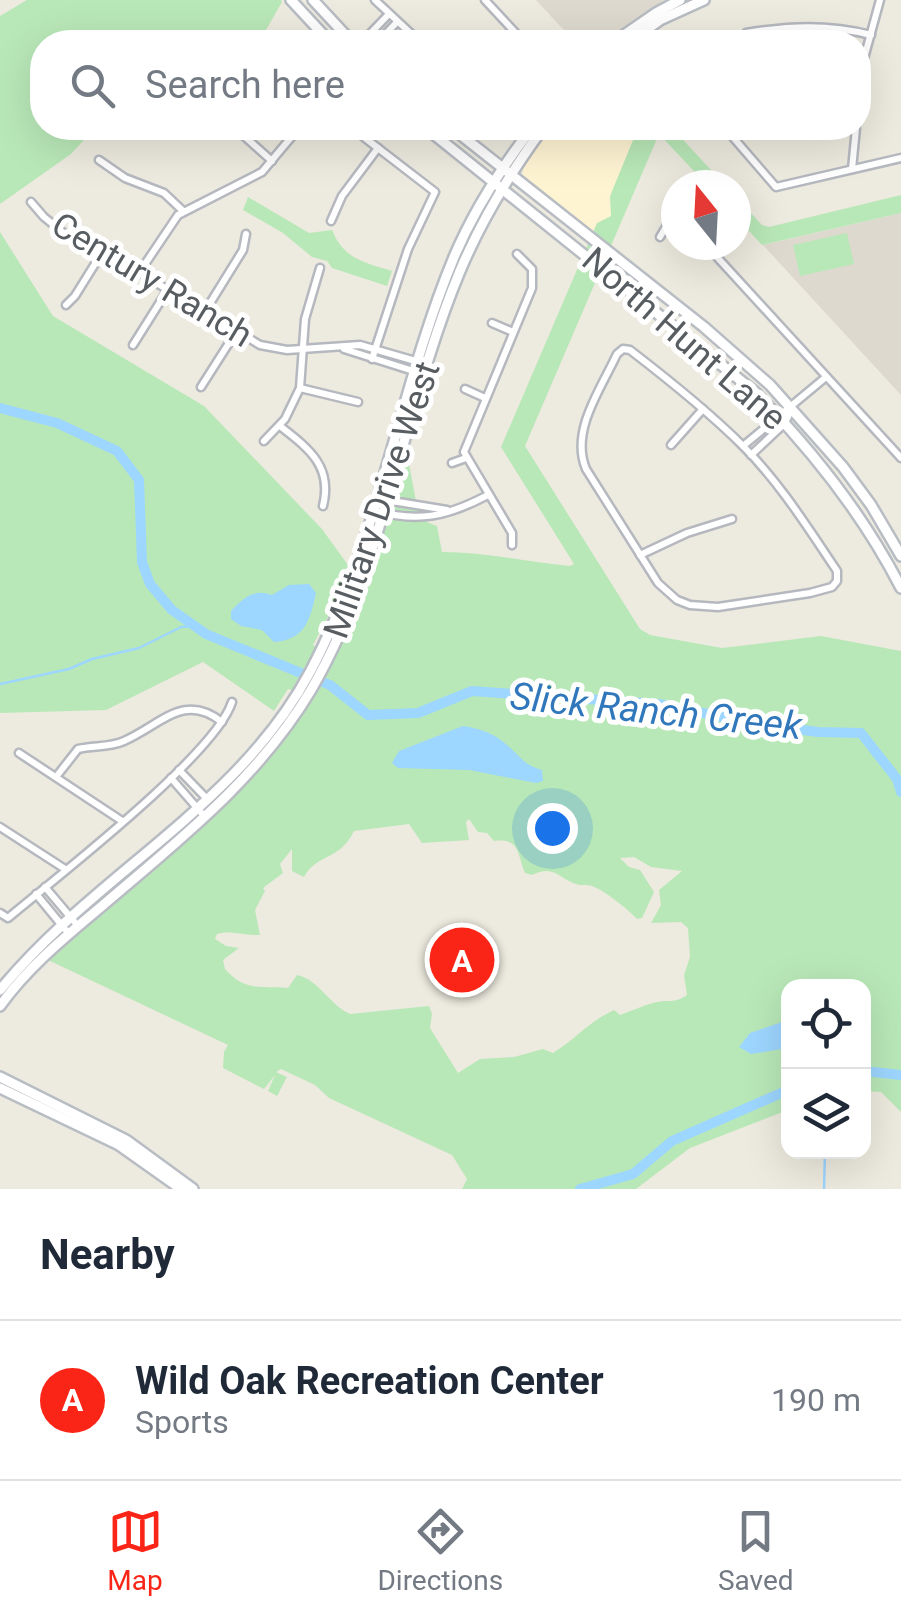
<!DOCTYPE html>
<style>
body{margin:0;font-family:Roboto,sans-serif;background:#f2f2f3;color:#1f2937}
.controls{position:absolute;right:30px;bottom:30px;display:grid;overflow:hidden;border-radius:20px;box-shadow:0 10px 40px #0002}
.controls button{width:90px;height:90px;display:grid;place-items:center;padding:0;border:0;border-bottom:2px solid #e0e1e3;background:#fff;color:#1f2937;font:50px sans-serif}
.compass{position:absolute;left:661px;top:170px;width:90px;height:90px;border-radius:50%;background:#fff;box-shadow:0 10px 40px #0002;rotate:342deg}
.you{position:absolute;left:552px;top:828px;width:35px;height:35px;margin:-25px;border:8px solid #fff;border-radius:50%;background:#1a73e8;box-shadow:0 0 0 15px #1a73e833}
.badge{display:grid;place-items:center;width:65px;height:65px;border-radius:50%;background:#fb2517;color:#fff;font-size:32px;font-weight:700}
.pin{position:absolute;translate:-50% -50%;border:5px solid #fff;box-shadow:0 2px 10px #0006}
.list{margin:0;padding:0;list-style:none}
h2{display:flex;justify-content:space-between;align-items:center;height:130px;margin:0;padding:0 40px;font-size:42px}
h2 small{font-size:32px;font-weight:400;color:#747a83}
.list li{display:grid;grid-template-columns:65px 1fr auto;gap:30px;align-items:center;box-sizing:border-box;height:160px;padding:0 40px;border-top:2px solid #e0e1e3}
.list b{display:block;font-size:38px;white-space:nowrap}
.list p{margin:0;font-size:32px;white-space:nowrap;color:#747a83}
.list em{font-size:32px;font-style:normal;color:#747a83}
.icon{flex:none;width:55px;height:55px;fill:none;stroke:currentColor;stroke-width:2;stroke-linecap:round;stroke-linejoin:round}
.map{position:relative;flex:none;width:901px;height:1189px;overflow:hidden}
.search{position:absolute;background:#fff;box-shadow:0 10px 40px #0002;left:30px;right:30px;top:30px;height:110px;display:flex;align-items:center;gap:25px;box-sizing:border-box;padding:0 35px;border-radius:40px;color:#747a83;font-size:38px}
.sheet{height:290px;background:#fff}
nav{display:flex;justify-content:space-around;align-items:center;box-sizing:border-box;height:140px;border-top:2px solid #e0e1e3;background:#fff;font-size:28px;color:#747a83}
nav a{display:grid;justify-items:center;gap:5px}
nav .on{color:#fb2517}
.map>svg:first-child{display:block}
</style>
<div class="map">
<svg width="901" height="1189" viewBox="0 0 901 1189">
<rect width="100%" height="100%" fill="#edeadf"/>
<polygon fill="#fff4d2" points="552,128 646,128 611,216 597,235 523,175 523,166"/>
<g fill="#ddd9ce">
<polygon points="536,0 664,0 605,42 575,42"/>
<polygon points="901,213 901,395 763,245"/>
</g>
<g fill="#b9e8b8" fill-rule="evenodd">
<polygon points="27,0 281,0 282,2 259,42 42,42 42,128 95,128 71,154 0,204 0,16"/>
<path d="M638,128h34l53,57h-18l-48,-51 -134,312 115,183 10,6 72,13 99,-12 80,15v461l-20,-20 -17,-1v-105h-76v124l-98,38 -54,41h-174l5,-10 -15,-24 -123,-57 -14,-13 -34,-16 -5,3 11,5 -10,19 -9,-5 7,-16 -11,14 -41,-21 1,-16 4,-7 -180,-85c97,-83 207,-165 273,-276 40,-68 60,-147 81,-223l7,3 7,37 9,1 2,20 10,4 5,26c43,0 85,10 128,14l4,-2 -73,-117 96,-224 14,-7 -1,-20zM469,819l9,13 9,1 7,8c26,-3 23,12 31,32l7,2c22,-11 27,4 44,9 5,2 11,0 16,2 12,4 38,25 45,33l5,-1 12,-26 -14,-22 -11,-3 -9,-9 14,-1 17,10 31,4 -23,19 2,15 -10,18 30,-1 7,6 2,29 -6,18 3,20c-12,9 -20,4 -34,8 -11,3 -22,8 -33,12l-6,-5c-26,12 -37,28 -61,43l-10,-4 -29,8 -34,2 -22,14 -28,-45 2,-14 -3,-8 -79,8c-20,-9 -32,-35 -53,-39l-9,13c-25,-3 -42,5 -63,-19l-2,-9 16,-12 -13,-2 -11,-7 2,-5c15,-4 26,2 43,1l-5,-25 10,-19 -2,-3 20,-15 -3,-9 12,-15v22l12,6c14,-25 35,-15 50,-46l55,-7 13,19 47,-3 -3,-18z"/>
<polygon points="901,195 901,213 762,245 736,217 736,197 762,225 769,227"/>
<path d="M248,197l61,36 23,-3c12,29 31,32 60,41l-5,15 -55,-18 -5,-7 -15,-4 -29,-24 -40,-23z"/>
<polygon points="0,232 53,316 204,406 322,529 348,565 331,611 313,645 316,647 292,690 288,689 274,711 203,662 106,710 0,713"/>
<polygon points="847,233 854,264 800,276 793,245"/>
</g>
<g fill="#9dd6ff">
<path d="M309,584l7,9c-6,27 -11,47 -42,49l-12,-12 -21,-4 -10,-7v-8c12,-13 23,-23 41,-16l17,-10z"/>
<path d="M463,726c14,2 28,6 39,15 16,11 20,24 40,29l1,11 -7,2 -67,-13 -71,-2 -6,-5 7,-12z"/>
<polygon points="782,1022 788,1023 788,1048 751,1054 739,1047 750,1033"/>
</g>
<g fill="none" stroke-linecap="round" stroke-linejoin="round">
<g stroke="#9dd6ff" stroke-width="2.5">
<polyline points="0,684 69,669 92,659 139,648 181,627 195,626"/>
<polyline points="824,1189 825,1152"/>
</g>
<g stroke="#9dd6ff" stroke-width="10">
<polyline points="0,408 57,423 117,451 139,480 142,562 150,584 172,610 206,634 330,685 368,715 418,713 472,691 658,704 752,723 818,732 861,733 897,779 901,792"/>
<polyline points="864,1071 901,1075"/>
<polyline points="580,1189 633,1174 672,1141 788,1090"/>
</g>
<g stroke="#b5b8be" stroke-width="11">
<g id="minor">
<polyline points="375,0 420,42"/>
<polyline points="485,0 524,42"/>
<polyline points="362,42 389,14"/>
<polyline points="378,42 397,22"/>
<path d="M742,42l4,-9c43,-7 82,-9 125,2"/>
<polyline points="858,104 863,62 880,0"/>
<polyline points="235,128 272,161"/>
<polyline points="352,128 435,192 408,249 372,359"/>
<polyline points="725,128 776,187 901,158"/>
<polyline points="99,160 125,178 164,193 183,211"/>
<polyline points="852,169 856,128"/>
<polyline points="31,202 44,217 65,234 103,251 260,345 287,350 360,345 419,362"/>
<polyline points="331,221 342,196 378,148"/>
<polyline points="660,237 676,210"/>
<polyline points="706,245 901,458"/>
<polyline points="139,273 178,215 262,172 299,128"/>
<polyline points="66,305 75,296 103,251"/>
<polyline points="204,313 243,250 246,234"/>
<polyline points="492,323 513,332"/>
<polyline points="133,345 167,291"/>
<polyline points="344,349 426,375"/>
<path d="M623,349l7,1c39,30 78,61 113,96 37,37 65,82 94,125v10l-5,6 -22,6 -92,14 -28,-2 -13,-5 -19,-17 -72,-114c-16,-38 15,-80 31,-115z"/>
<polyline points="201,387 236,332"/>
<polyline points="300,388 358,402"/>
<polyline points="465,389 485,398"/>
<path d="M280,426c28,22 53,40 43,80"/>
<polyline points="264,441 285,419 300,388 305,319 320,268"/>
<polyline points="671,445 703,409"/>
<polyline points="743,446 826,377"/>
<polyline points="751,455 785,423 792,408"/>
<polyline points="452,463 466,458"/>
<polyline points="386,500 447,510"/>
<path d="M372,510c46,13 74,7 116,-15"/>
<polyline points="512,545 512,533 464,452 532,288 532,269 517,254"/>
<polyline points="640,555 687,533 732,519"/>
<polyline points="19,753 122,821"/>
<polyline points="179,770 208,800"/>
<path d="M56,777l22,-28c15,-4 31,-1 46,-8 38,-17 60,-49 98,-19"/>
<polyline points="171,778 205,817"/>
<polyline points="0,827 65,869"/>
<polyline points="45,887 78,926"/>
<polyline points="36,894 69,934"/>
<path d="M0,913l8,5c49,-41 207,-163 224,-216"/>
</g>
</g>
<g stroke="#b8bcc3" stroke-width="14">
<g id="secondary">
<polyline points="291,0 330,42"/>
<polyline points="313,0 352,42"/>
<polyline points="614,42 656,13 680,0"/>
<polyline points="629,42 660,20 704,0"/>
<path d="M426,128l329,264c58,59 108,122 146,196"/>
<polyline points="452,128 704,327 770,385 843,467 871,505 901,556"/>
<path d="M0,990c95,-116 238,-183 310,-318 69,-130 88,-280 144,-415 20,-47 47,-89 78,-129"/>
<path d="M0,1006c28,-39 65,-69 102,-100 77,-66 156,-127 209,-216 75,-129 92,-283 149,-419 22,-52 50,-98 83,-143"/>
<polyline points="0,1077 126,1140 193,1189"/>
<polyline points="0,1088 119,1145 181,1189"/>
</g>
</g>
<use href="#minor" stroke="#fff" stroke-width="6"/>
<use href="#secondary" stroke="#fff" stroke-width="9"/>
</g>
<g text-anchor="middle" dominant-baseline="central" stroke-width="10" stroke-linejoin="round" paint-order="stroke">
<g font-size="35" fill="#585d62" stroke="#fff">
<text transform="translate(152 280) rotate(31)">Century Ranch</text>
<text transform="translate(684 339) rotate(41)">North Hunt Lane</text>
<text transform="translate(382 500) rotate(-71)">Military Drive West</text>
</g>
<g font-size="38" font-style="italic" fill="#3077bb" stroke="#fff">
<text transform="translate(656 711) rotate(6)">Slick Ranch Creek</text>
</g>
</g>
</svg>
<div class="controls">
<button><svg class="icon" aria-label="locate" viewBox="0 0 24 24"><circle cx="12" cy="12" r="6"/><path d="M12 2v4M12 18v4M2 12h4M18 12h4"/></svg></button>
<button><svg class="icon" aria-label="layers" viewBox="0 0 24 24"><path d="M12 4l9 5-9 5-9-5zM3 14l9 5 9-5"/></svg></button>
</div>
<svg class="compass" viewBox="-18 -18 36 36"><path d="M0-13l5 13h-10z" fill="#e53935"/><path d="M0 13l5-13h-10z" fill="#747a83"/></svg>
<div class="you"></div>
<div class="pin badge" style="left:462px;top:960px">A</div>
<div class="search"><svg class="icon" aria-label="search" viewBox="0 0 24 24"><circle cx="10" cy="10" r="6"/><path d="M15 15l6 6"/></svg>Search here</div>
</div>
<section class="sheet">
<h2>Nearby<small></small></h2>
<ul class="list">
<li><span class="badge">A</span><div><b>Wild Oak Recreation Center</b><p>Sports</p></div><em>190 m</em></li>
</ul>
</section>
<nav>
<a class="on"><svg class="icon" aria-label="map" viewBox="0 0 24 24"><path d="M3 6l6-2 6 2 6-2v14l-6 2-6-2-6 2zM9 4v14M15 6v14"/></svg>Map</a>
<a><svg class="icon" aria-label="directions" viewBox="0 0 24 24"><path d="M12 3l9 9-9 9-9-9zM9 14v-3h6M13 9l2 2-2 2"/></svg>Directions</a>
<a><svg class="icon" aria-label="saved" viewBox="0 0 24 24"><path d="M7 4h10v16l-5-4-5 4z"/></svg>Saved</a>
</nav>
